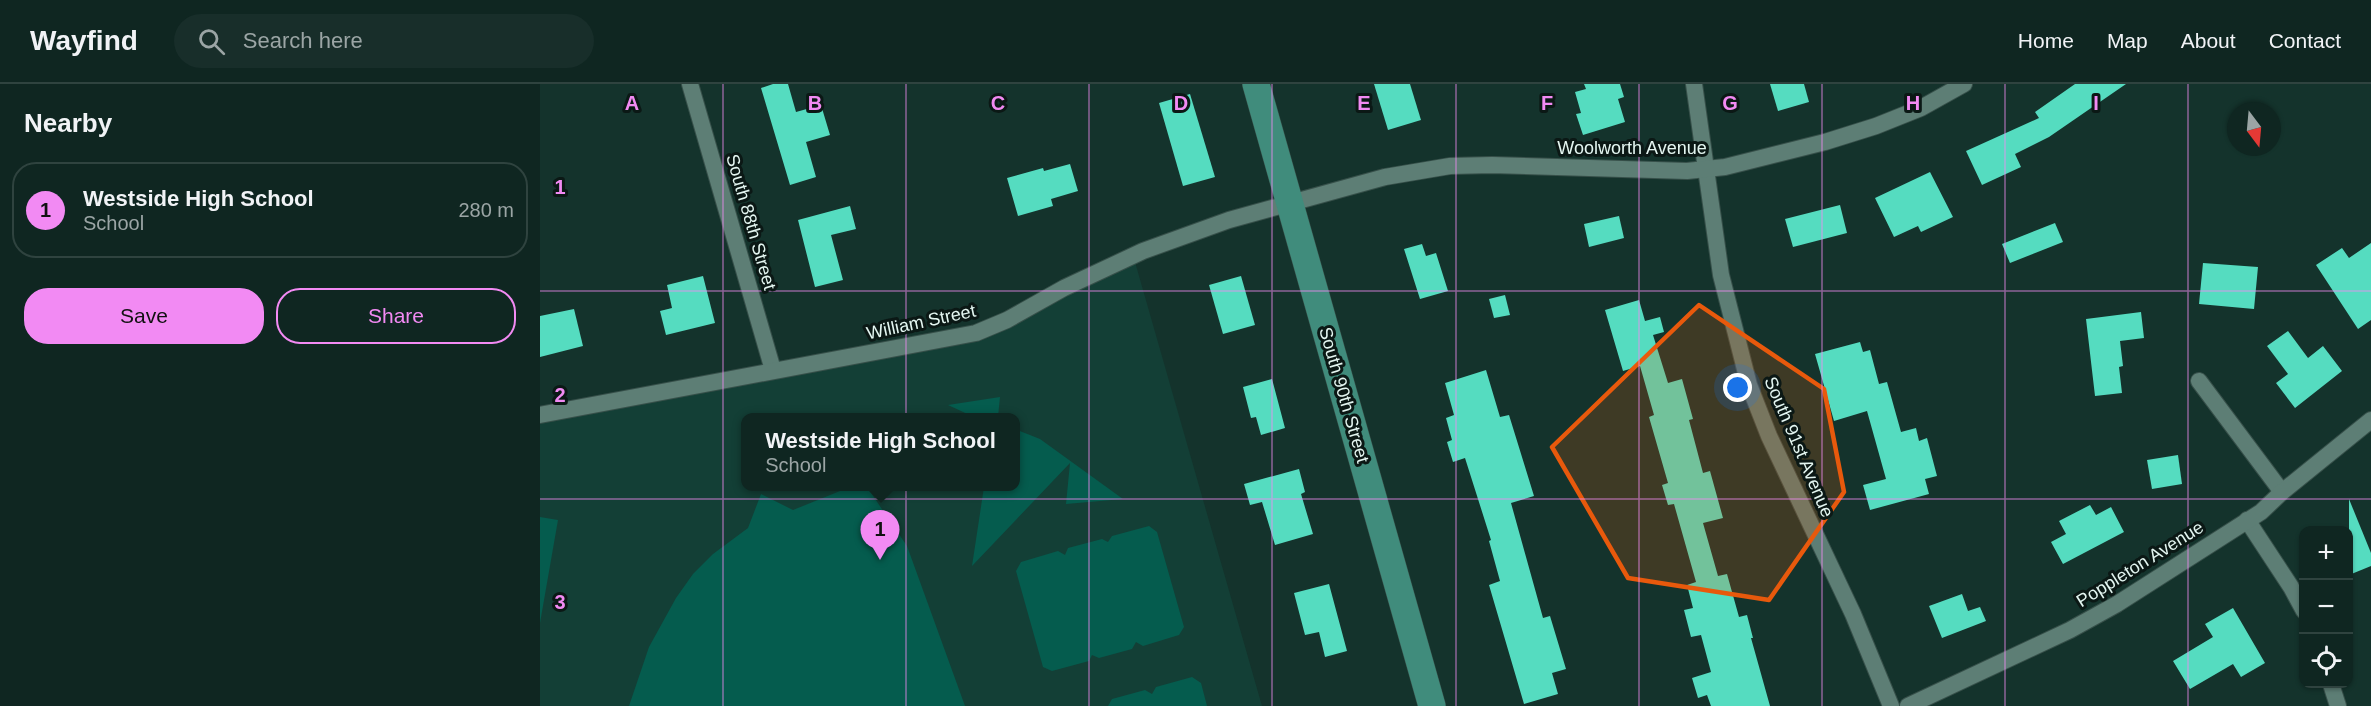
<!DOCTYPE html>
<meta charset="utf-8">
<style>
body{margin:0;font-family:Helvetica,sans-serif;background:#182e2a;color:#f1f3f6}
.controls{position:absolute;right:18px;bottom:18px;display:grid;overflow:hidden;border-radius:12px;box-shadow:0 2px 4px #0004}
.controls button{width:54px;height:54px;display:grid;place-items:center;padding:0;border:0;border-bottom:2px solid #2f433f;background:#0f2621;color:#f1f3f6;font:30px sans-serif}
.compass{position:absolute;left:1687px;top:18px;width:54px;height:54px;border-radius:50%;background:#0f2621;box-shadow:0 2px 4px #0004;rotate:164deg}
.you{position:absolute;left:1198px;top:304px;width:21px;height:21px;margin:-15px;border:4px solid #fff;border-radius:50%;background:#1a73e8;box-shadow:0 0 0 9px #1a73e833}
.badge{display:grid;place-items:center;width:39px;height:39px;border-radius:50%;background:#f28af3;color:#111;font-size:20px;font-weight:700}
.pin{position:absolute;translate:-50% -50px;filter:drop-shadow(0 2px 3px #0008)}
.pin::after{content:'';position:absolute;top:32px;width:21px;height:18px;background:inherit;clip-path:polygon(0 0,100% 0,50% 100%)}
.popup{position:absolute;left:201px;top:329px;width:279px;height:78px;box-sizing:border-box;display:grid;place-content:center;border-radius:12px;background:#0f2621;filter:drop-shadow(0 2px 4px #0005);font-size:20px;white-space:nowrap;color:#9ba5a5}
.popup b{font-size:22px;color:#f1f3f6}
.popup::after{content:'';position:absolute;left:50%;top:100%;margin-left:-12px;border:12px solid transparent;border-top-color:#0f2621}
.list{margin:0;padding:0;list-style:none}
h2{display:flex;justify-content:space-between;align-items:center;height:78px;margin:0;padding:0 24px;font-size:26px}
h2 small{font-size:20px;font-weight:400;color:#9ba5a5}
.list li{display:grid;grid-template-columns:39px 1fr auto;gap:18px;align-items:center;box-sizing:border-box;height:96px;margin:0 12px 12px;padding:0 12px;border:2px solid #2f433f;border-radius:24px}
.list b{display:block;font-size:22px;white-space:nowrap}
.list p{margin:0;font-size:20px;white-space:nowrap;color:#9ba5a5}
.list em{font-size:20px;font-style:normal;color:#9ba5a5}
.actions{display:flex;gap:12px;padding:18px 24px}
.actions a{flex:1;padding:14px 0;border:2px solid #f28af3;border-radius:24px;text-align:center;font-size:21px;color:#f28af3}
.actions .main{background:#f28af3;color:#111}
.icon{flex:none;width:33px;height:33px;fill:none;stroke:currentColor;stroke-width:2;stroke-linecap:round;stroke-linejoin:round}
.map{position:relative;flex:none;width:1831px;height:622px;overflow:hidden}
header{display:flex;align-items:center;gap:36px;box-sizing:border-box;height:84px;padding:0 30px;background:#0f2621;border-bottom:2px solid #2f433f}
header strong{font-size:28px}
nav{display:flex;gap:33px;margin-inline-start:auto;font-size:21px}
.search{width:420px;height:54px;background:#182e2a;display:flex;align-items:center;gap:15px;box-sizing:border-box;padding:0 21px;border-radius:33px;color:#9ba5a5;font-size:22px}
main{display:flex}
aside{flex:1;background:#0f2621}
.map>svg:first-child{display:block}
</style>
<header>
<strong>Wayfind</strong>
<div class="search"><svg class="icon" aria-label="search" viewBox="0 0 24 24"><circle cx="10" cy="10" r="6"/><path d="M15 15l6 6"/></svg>Search here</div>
<nav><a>Home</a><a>Map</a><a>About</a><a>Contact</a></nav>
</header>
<main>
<aside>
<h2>Nearby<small></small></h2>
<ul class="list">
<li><span class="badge">1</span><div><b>Westside High School</b><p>School</p></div><em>280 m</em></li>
</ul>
<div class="actions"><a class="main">Save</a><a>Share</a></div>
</aside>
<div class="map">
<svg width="1831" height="622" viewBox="0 0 1831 622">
<rect width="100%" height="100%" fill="#14332c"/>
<path fill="#133f36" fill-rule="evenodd" d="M593,171l129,451h-722v-291l424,-79zM205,334h270v68h-270z"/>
<g fill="#055c4e">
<polygon points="460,313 458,333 434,333 408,321"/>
<polygon points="475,345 500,355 583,415 526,420 530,379 432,482 444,403 475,402"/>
<polygon points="310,403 327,403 367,462 425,622 89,622 109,563 136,514 153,490 173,470 208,444 221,410 253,426"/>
<polygon points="0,433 18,436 0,539"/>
<polygon points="609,442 617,448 644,543 639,551 603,562 596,558 592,565 559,574 552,571 549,577 512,587 503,583 476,487 481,478 518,467 525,471 528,464 562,455 568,458 572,452"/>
<polygon points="652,593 661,599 667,622 568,622 572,615 605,606 612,610 616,603"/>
</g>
<g fill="#55dcc0">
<polygon points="233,0 248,0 256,28 281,21 290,51 266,58 276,93 250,101 221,4"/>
<polygon points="834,0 870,0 881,36 848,46"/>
<polygon points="1044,0 1080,0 1084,13 1078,15 1085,38 1043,51 1036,30 1041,29 1035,8 1046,5"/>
<polygon points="1230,0 1264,0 1269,18 1238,27"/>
<polygon points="1535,0 1586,0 1509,53 1475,70 1481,83 1442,101 1426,67 1499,34 1495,28"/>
<polygon points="650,10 675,93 643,102 619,19"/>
<polygon points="530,80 538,107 511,115 513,122 478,132 467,94 503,84 504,87"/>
<polygon points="1390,88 1413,133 1381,148 1378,142 1354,153 1335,114"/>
<polygon points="1300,121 1307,149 1253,163 1245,135"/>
<polygon points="310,122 316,145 291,151 303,196 275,203 258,136"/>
<polygon points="1079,132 1084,154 1049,163 1044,140"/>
<polygon points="1515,139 1523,158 1470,179 1462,160"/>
<polygon points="1831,159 1831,236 1818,245 1776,181 1802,164 1809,174"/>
<polygon points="882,160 886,172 896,169 908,207 880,215 864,165"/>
<polygon points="1663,179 1718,183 1714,225 1659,220"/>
<polygon points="163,192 175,239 126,251 120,227 132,224 127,201"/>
<polygon points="701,192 715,241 683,250 669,201"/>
<polygon points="965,211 970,231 954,234 949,215"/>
<polygon points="1099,216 1105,237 1120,233 1124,248 1113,251 1128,299 1142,295 1153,335 1149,336 1163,389 1170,387 1183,434 1163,439 1178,492 1187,490 1199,533 1207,531 1213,554 1211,554 1230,622 1171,622 1167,611 1158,614 1152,594 1171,588 1161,551 1151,553 1144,526 1153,524 1147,501 1156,498 1134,420 1128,421 1122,401 1128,399 1109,333 1114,331 1100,282 1083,287 1065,226"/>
<polygon points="34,225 43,262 0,273 0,232"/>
<polygon points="1601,228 1604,254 1580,257 1583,282 1579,283 1582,309 1555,312 1546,235"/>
<polygon points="1748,247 1768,274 1783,262 1802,287 1755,324 1736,299 1748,290 1727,262"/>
<polygon points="1320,258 1323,268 1330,266 1339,300 1347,298 1361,348 1376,344 1379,357 1387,354 1397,392 1385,395 1389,410 1330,426 1323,401 1346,395 1327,327 1294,337 1275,270"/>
<polygon points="946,286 960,333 969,331 994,412 971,419 1003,534 1010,532 1026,585 1012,589 1018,610 984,620 949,501 960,497 949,457 951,456 925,374 913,378 907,358 912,356 906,334 914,331 905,299"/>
<polygon points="732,295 745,344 721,351 716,333 711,334 703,303"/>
<polygon points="1638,371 1642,400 1612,405 1607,376"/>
<polygon points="759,385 765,408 761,410 773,450 735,461 722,418 710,421 704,400"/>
<polygon points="1809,415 1831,469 1831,482 1809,491"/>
<polygon points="1550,421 1556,431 1571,423 1584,448 1523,480 1511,458 1526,450 1519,437"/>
<polygon points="789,500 807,567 785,573 779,548 765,551 754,509"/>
<polygon points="1422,510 1428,527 1440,523 1446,537 1402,554 1389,522"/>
<polygon points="1693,524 1725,579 1701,593 1693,580 1650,605 1633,577 1673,553 1665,540"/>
</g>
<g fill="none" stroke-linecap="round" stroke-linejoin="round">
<g stroke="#37504a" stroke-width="18">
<g id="street">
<polyline points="150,0 233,286"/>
<polyline points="1154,0 1181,191 1209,301 1229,352 1313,530 1351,622"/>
<polyline points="1659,297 1742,408"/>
<polyline points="0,331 436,249 467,236 524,204 603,167 689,136 845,93 910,82 952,81 1147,87 1185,83 1285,58 1336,42 1381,24 1424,0"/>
<polyline points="1707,436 1751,503 1764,527"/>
<polyline points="1791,600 1798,622"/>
<polyline points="1368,622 1530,546 1577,520 1721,428 1742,408 1831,336"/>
</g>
</g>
<g stroke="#37504a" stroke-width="28">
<polyline id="primary" points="716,0 892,622"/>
</g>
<use href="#street" stroke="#5d7e75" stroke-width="16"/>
<use href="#primary" stroke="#408c7c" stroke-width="27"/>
</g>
<path fill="#e8590c" fill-opacity="0.2" stroke="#e8590c" stroke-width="4.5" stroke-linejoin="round" d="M1159,221l125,84 20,103 -75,108 -141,-22 -76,-131z"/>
<path fill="none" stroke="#f28af3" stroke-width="1.5" stroke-opacity="0.55" d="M183,0v622M366,0v622M549,0v622M732,0v622M916,0v622M1099,0v622M1282,0v622M1465,0v622M1648,0v622M0,207h1831M0,415h1831"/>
<g text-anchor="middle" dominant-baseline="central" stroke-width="6" stroke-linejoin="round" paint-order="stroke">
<g font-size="18" fill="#e4f6f1" stroke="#0b1815">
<text x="1092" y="64">Woolworth Avenue</text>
<text transform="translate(211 138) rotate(74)">South 88th Street</text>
<text transform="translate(381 238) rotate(-12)">William Street</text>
<text transform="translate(804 311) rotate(74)">South 90th Street</text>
<text transform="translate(1259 363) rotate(67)">South 91st Avenue</text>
<text transform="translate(1600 480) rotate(-32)">Poppleton Avenue</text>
</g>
</g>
<g font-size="20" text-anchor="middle" font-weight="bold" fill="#f28af3" stroke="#0b1815" stroke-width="6" stroke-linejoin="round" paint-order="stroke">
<text x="92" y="26">A</text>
<text x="275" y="26">B</text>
<text x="458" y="26">C</text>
<text x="641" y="26">D</text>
<text x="824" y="26">E</text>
<text x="1007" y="26">F</text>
<text x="1190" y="26">G</text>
<text x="1373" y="26">H</text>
<text x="1556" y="26">I</text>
<text x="20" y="110">1</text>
<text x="20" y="318">2</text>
<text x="20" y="525">3</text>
</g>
</svg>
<div class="controls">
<button>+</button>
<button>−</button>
<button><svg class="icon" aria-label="locate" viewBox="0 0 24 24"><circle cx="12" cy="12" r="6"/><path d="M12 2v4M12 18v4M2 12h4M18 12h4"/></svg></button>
</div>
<svg class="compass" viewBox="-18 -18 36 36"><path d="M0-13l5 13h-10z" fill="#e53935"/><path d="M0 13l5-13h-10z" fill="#9ba5a5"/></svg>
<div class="you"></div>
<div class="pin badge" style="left:340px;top:476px">1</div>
<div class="popup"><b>Westside High School</b>School</div>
</div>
</main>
